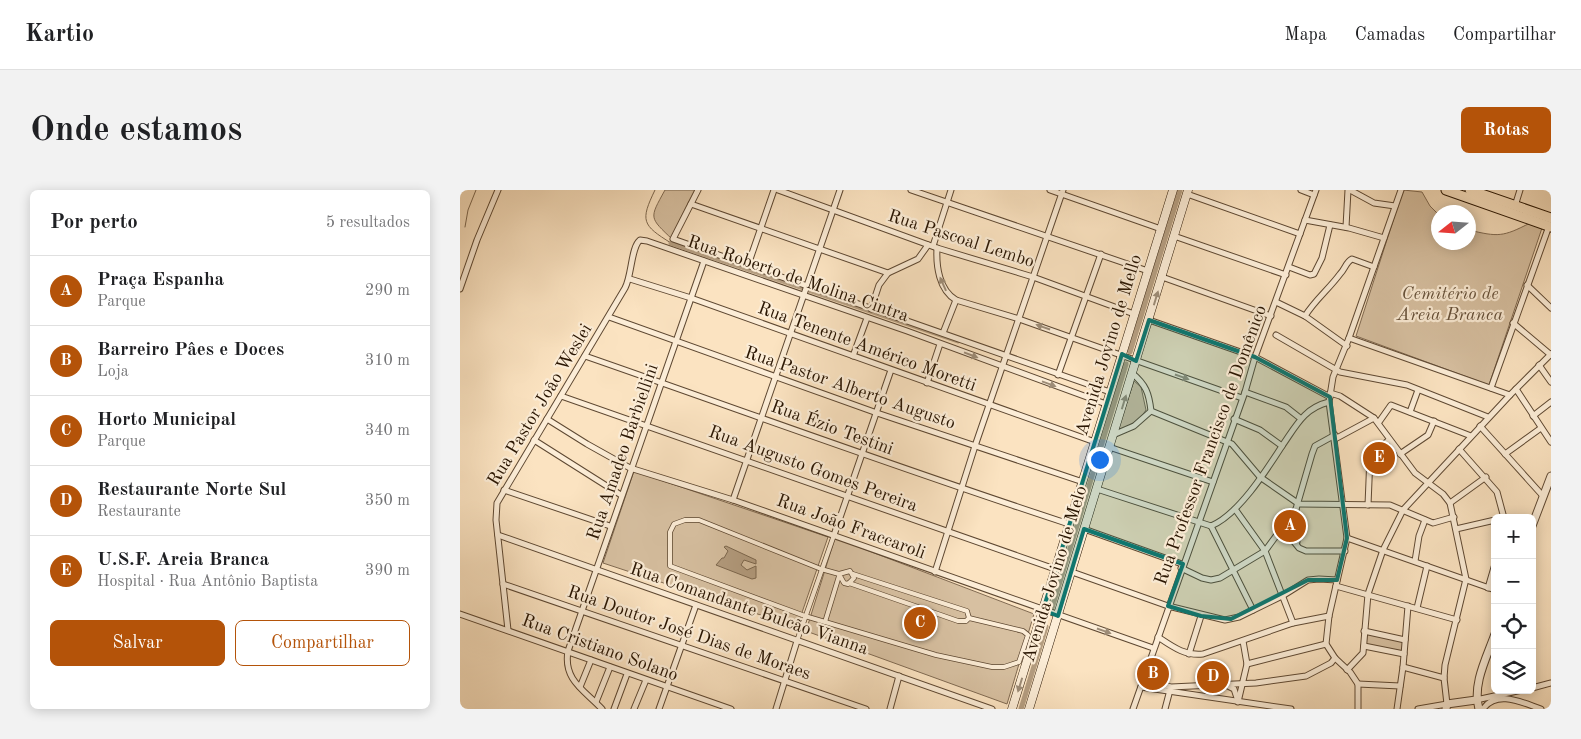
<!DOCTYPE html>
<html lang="pt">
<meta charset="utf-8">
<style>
body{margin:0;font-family:"Old Standard TT",serif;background:#f2f2f2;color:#202124}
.controls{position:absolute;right:15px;bottom:15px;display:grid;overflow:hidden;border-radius:8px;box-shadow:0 2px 12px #0003}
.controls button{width:45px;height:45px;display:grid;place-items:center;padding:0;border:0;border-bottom:1px solid #e0e0e0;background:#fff;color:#202124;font:25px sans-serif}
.compass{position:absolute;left:971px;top:15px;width:45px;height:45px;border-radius:50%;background:#fff;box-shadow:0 2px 12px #0003;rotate:253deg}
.you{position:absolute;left:639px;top:269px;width:18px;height:18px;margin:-12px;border:4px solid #fff;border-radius:50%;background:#1a73e8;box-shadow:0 0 0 8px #1a73e833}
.badge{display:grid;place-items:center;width:32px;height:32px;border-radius:50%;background:#b45309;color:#fff;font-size:16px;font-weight:700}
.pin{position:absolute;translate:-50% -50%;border:2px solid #fff;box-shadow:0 1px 5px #0006}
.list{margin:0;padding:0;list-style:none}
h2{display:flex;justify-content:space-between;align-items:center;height:65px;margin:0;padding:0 20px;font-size:21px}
h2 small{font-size:16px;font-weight:400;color:#757577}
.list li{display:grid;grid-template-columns:32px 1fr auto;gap:15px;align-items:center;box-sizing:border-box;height:70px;padding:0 20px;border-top:1px solid #e0e0e0}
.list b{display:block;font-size:19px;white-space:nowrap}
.list p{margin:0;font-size:16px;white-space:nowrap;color:#757577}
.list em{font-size:16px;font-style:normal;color:#757577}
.actions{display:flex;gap:10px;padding:15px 20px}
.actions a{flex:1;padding:11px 0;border:1px solid #b45309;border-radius:8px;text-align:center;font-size:18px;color:#b45309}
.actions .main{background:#b45309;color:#fff}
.icon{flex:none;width:28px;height:28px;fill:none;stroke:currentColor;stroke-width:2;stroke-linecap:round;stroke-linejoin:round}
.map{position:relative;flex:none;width:1091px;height:519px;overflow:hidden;border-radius:8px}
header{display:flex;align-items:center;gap:30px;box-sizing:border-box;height:70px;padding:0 25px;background:#fff;border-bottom:1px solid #e0e0e0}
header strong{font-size:24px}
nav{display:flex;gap:28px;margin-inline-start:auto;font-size:18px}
.intro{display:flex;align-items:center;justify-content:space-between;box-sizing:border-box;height:120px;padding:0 30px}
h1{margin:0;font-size:35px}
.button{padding:12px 22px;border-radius:8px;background:#b45309;color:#fff;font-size:18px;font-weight:700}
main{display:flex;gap:30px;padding:0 30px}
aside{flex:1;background:#fff;border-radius:8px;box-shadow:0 2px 12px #0003}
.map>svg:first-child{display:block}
</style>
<header>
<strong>Kartio</strong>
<nav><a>Mapa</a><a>Camadas</a><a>Compartilhar</a></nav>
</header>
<div class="intro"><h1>Onde estamos</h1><a class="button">Rotas</a></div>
<main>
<aside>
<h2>Por perto<small>5 resultados</small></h2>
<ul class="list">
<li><span class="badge">A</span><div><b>Praça Espanha</b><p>Parque</p></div><em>290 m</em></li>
<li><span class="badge">B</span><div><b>Barreiro Pâes e Doces</b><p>Loja</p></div><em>310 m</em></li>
<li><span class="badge">C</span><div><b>Horto Municipal</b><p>Parque</p></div><em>340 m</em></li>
<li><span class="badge">D</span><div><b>Restaurante Norte Sul</b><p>Restaurante</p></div><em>350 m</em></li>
<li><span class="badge">E</span><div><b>U.S.F. Areia Branca</b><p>Hospital · Rua Antônio Baptista</p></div><em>390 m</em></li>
</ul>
<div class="actions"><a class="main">Salvar</a><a>Compartilhar</a></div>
</aside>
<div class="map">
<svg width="1091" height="519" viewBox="0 0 1091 519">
<rect width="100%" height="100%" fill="#fbe3c1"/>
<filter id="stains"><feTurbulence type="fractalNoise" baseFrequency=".004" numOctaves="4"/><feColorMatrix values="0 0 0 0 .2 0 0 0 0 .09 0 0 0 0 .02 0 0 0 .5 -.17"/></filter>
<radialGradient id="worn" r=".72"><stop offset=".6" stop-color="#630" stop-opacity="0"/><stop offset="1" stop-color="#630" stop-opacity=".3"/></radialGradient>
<g fill="#d7c0a1" stroke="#806a52">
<path d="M205,0h33l-25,50c-24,-23 -24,-21 -8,-50z"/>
<path d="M943,0l19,2 8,14 8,8v28h30l1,-12c29,7 34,7 61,-7l12,5 -53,157 -133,-49z"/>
<polygon points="674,191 681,197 686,220 680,229 657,242"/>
<polygon points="174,281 368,347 337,437 143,373"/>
<polygon points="375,348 574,424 547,514 346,441"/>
<polygon points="904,441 945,452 944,463 905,455"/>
</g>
<polygon fill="#b49d80" stroke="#7c674e" points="266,356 296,370 296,374 284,370 281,375 287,380 296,376 296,388 292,389 256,375 262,368 264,368 268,361 264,357"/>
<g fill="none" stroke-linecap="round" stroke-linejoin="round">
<g stroke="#7c674e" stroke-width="1">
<path d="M195,0c-15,31 -13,35 16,53"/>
<polyline points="5,37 8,20 16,0"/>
</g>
<g stroke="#b49d80" stroke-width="5">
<polyline points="211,53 343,98"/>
<polyline points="351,101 498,151"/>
<polyline points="670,162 720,0"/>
<polyline points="592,418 666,174"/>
<polyline points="561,519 586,437"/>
</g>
<g stroke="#5e4832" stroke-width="5.5">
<g id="pedestrian">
<polyline points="379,384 384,393 388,394 394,388 390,381 379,384 361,379 239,330 225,330 214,334 210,342 210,376 345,426 476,465 532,477 544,477 559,472 568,445 563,441 509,428"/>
<polyline points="389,393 498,431 506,431 509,428 507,421 393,384"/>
<polyline points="365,432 379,386"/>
<polyline points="337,451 374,345"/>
</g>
</g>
<g stroke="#5e4832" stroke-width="7">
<g id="minor">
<polyline points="238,0 213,49 650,202"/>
<polyline points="318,0 477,58 573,87 674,124"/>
<polyline points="451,0 688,81"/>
<polyline points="590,0 701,39"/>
<polyline points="841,0 854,5"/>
<polyline points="890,0 914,13 935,16"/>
<polyline points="727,4 840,44"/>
<polyline points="231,14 428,83"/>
<polyline points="1055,16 1060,0"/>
<polyline points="845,30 889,38 924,48"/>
<polyline points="886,37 888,0"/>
<polyline points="714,46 826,85"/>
<polyline points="473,56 491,0"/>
<path d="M477,58c-1,18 2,42 19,52l63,19 223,79"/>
<polyline points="288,75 314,0"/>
<polyline points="829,77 850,85 854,84 862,68 870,35"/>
<polyline points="702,87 811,126"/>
<polyline points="170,89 231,108 635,252"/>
<polyline points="1067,95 1091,118"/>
<polyline points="0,99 17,50 38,0"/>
<polyline points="816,112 845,126 887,156"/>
<polyline points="411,119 419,95 428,83 458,69 468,55"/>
<path d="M845,126c10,-16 24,-27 35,-42 5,-5 6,-12 12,-15l22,8"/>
<polyline points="149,127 417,223 623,292"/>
<polyline points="689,130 795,167 870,207"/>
<polyline points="1053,133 1091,165"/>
<polyline points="483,143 496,110"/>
<polyline points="816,145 880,182 947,195 1028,227"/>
<polyline points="889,148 1050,205"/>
<path d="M125,166c161,56 322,115 484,168"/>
<polyline points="393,166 407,128"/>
<polyline points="1079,175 1091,192"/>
<polyline points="598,185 641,64"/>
<polyline points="467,193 480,154"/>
<polyline points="1031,198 1089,36"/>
<polyline points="1056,199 1091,252"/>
<polyline points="785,202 826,217 840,228"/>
<polyline points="870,203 880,206 914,228 955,283 983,304 990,313 1006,389 985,475 984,488 987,514 958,519"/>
<polyline points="101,206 595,379"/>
<polyline points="691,221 772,254 800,287 839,314 930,315 973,333 994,327"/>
<polyline points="950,222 958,200"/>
<polyline points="1073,226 1091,212"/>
<polyline points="87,229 127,254 170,278 273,310 693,458"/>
<polyline points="774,229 800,240 822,256"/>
<polyline points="919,232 931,215 1011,246"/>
<polyline points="1020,236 1083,306"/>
<path d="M653,245l21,-9 17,-15c-2,-18 -5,-26 -19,-38"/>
<polyline points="875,249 914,228"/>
<polyline points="74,250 161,305"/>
<polyline points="649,257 753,292"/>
<polyline points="999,259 1037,302 1044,328"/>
<polyline points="940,264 968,245 974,231"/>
<polyline points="1045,264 1081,238"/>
<path d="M637,299l114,37c27,-11 55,-55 71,-80 14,-20 22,-38 47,-44"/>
<polyline points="44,300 150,336"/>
<polyline points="273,310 380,0"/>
<polyline points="990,313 1026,287"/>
<polyline points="908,315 910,266 929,250"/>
<polyline points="775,319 805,361 833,433"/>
<polyline points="751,336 793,420"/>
<polyline points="822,337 839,358 846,361 885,361"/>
<polyline points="624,339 722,374"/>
<polyline points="996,339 1035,330"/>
<polyline points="38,345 532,519"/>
<polyline points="374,345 431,180"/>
<polyline points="887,348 1035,400"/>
<polyline points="837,352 836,319 852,264 855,256 875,245"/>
<polyline points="955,371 959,346 965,330"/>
<polyline points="721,378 742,388 751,390 760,388 805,361 836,319"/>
<polyline points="475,382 515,256 603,0"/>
<polyline points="612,382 708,416 765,430 779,427 824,405 848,390 859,389 877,390"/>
<polyline points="43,394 406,519"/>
<polyline points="876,396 997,430"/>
<polyline points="1028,398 1035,374"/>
<polyline points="957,418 967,376"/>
<polyline points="0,424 271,519"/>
<path d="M48,440l-12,-110 1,-17 128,-215c7,-13 6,-41 15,-48l7,1 260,90 199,73"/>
<polyline points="904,441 945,450"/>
<path d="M698,447c15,10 27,19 45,17l90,-31 36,-7"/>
<polyline points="904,456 944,464"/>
<polyline points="729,464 741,426"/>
<polyline points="787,474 866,454"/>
<polyline points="943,477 984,488"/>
<polyline points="887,480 903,463 908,404 923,360 943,320 1050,205 1091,164"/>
<polyline points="683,489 711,497 796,493 846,486 871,473 875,468"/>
<polyline points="898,494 940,496"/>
<polyline points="766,495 774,499 777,508"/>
<polyline points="120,497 131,470"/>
<polyline points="681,497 831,519"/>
<polyline points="1072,498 1091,493"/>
<polyline points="1016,510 1062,500"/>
<polyline points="136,512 150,477"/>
<polyline points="778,512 787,474 783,451"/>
<path d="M142,519c-18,-19 -39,-29 -34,-58l136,-390"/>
<polyline points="154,519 167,484"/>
<polyline points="174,519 186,490"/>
<polyline points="199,519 236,415"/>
<polyline points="316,519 337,451"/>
<polyline points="430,519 439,486"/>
<polyline points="673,519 785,202 795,167 856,0"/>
<polyline points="705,519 710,500"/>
<polyline points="898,519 898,494 890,482 875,468 866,454 869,426 887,348 869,212 873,187 889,148 941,0"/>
<polyline points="937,519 943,477 948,416"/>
<path d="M1023,519c14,-20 40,-6 58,0"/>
</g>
</g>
<g stroke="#5e4832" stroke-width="9">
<g id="tertiary">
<polyline points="1072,336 1091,286"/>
<polyline points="986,519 987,514 1016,510"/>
<path d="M1019,519c-7,-25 8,-52 16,-75"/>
</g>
</g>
<g stroke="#291502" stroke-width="9">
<g id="secondary">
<polyline points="552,519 713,0"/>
<polyline points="569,519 728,0"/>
</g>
</g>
<g stroke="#291502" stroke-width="11">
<g id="primary">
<polyline points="986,0 1091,37"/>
<polyline points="1010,0 1091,28"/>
</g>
</g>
<use href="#pedestrian" stroke="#fcedd7" stroke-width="4"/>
<use href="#minor" stroke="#fcedd7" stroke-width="5"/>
<use href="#tertiary" stroke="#fcedd7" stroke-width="7"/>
<use href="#secondary" stroke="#fcedd7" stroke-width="8"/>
<use href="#primary" stroke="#fbe3c1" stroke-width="9"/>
</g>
<defs><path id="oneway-solid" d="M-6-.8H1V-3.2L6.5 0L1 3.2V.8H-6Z" transform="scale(1.25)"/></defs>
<g fill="#9d8c77">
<use href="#oneway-solid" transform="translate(483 94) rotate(-114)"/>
<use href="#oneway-solid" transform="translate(696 108) rotate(-73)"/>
<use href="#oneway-solid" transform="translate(583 137) rotate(-161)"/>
<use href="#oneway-solid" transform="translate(511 165) rotate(21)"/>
<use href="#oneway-solid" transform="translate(722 187) rotate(19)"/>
<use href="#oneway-solid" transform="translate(589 194) rotate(20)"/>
<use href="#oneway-solid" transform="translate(664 212) rotate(-73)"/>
<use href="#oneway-solid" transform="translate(644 441) rotate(19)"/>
<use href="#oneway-solid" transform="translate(560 495) rotate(107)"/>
</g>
<path fill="#0f766e" fill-opacity="0.2" stroke="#0f766e" stroke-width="4" stroke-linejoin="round" d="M689,130l106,37 75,40 17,141 -10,42h-29l-77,39 -30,-3 -33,-10 15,-42 -99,-35 -26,87 -15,-6 79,-256 14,7z"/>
<g text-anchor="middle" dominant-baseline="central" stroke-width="4.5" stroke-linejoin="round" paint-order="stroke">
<g font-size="18" fill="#291502" stroke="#fcedd7">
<text transform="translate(501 49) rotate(18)">Rua Pascoal Lembo</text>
<text transform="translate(338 89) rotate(19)">Rua Roberto de Molina Cintra</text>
<text transform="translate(649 155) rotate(-73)">Avenida Jovino de Mello</text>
<text transform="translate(407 157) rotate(20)">Rua Tenente Américo Moretti</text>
<text transform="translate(390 198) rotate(19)">Rua Pastor Alberto Augusto</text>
<text transform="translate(80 215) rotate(-59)">Rua Pastor João Weslei</text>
<text transform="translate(372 238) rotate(20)">Rua Ézio Testini</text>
<text transform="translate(751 255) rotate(-70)">Rua Professor Francisco de Domênico</text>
<text transform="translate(163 262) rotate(-71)">Rua Amadeo Barbiellini</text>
<text transform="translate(353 279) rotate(20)">Rua Augusto Gomes Pereira</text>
<text transform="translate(391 337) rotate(20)">Rua João Fraccaroli</text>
<text transform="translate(595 384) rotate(-73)">Avenida Jovino de Melo</text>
<text transform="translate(289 419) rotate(19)">Rua Comandante Bulcão Vianna</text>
<text transform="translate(229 443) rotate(19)">Rua Doutor José Dias de Moraes</text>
<text transform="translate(140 458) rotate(20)">Rua Cristiano Solano</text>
</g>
<g font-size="18" font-style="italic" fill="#66513a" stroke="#fcedd7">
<text x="990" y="104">Cemitério de<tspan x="990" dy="21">Areia Branca</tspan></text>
</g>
</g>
<rect width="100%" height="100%" filter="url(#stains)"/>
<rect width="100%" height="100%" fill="url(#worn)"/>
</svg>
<div class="controls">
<button>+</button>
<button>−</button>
<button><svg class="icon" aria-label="locate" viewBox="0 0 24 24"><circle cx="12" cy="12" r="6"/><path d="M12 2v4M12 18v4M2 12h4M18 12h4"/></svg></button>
<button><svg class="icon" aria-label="layers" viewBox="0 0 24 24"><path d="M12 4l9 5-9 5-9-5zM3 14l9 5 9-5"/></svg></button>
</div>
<svg class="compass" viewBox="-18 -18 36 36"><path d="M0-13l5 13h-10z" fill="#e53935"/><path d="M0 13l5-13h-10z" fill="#757577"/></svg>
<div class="you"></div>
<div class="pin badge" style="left:830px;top:336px">A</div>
<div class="pin badge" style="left:693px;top:484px">B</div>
<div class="pin badge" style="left:460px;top:433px">C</div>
<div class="pin badge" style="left:753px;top:487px">D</div>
<div class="pin badge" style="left:919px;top:268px">E</div>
</div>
</main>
